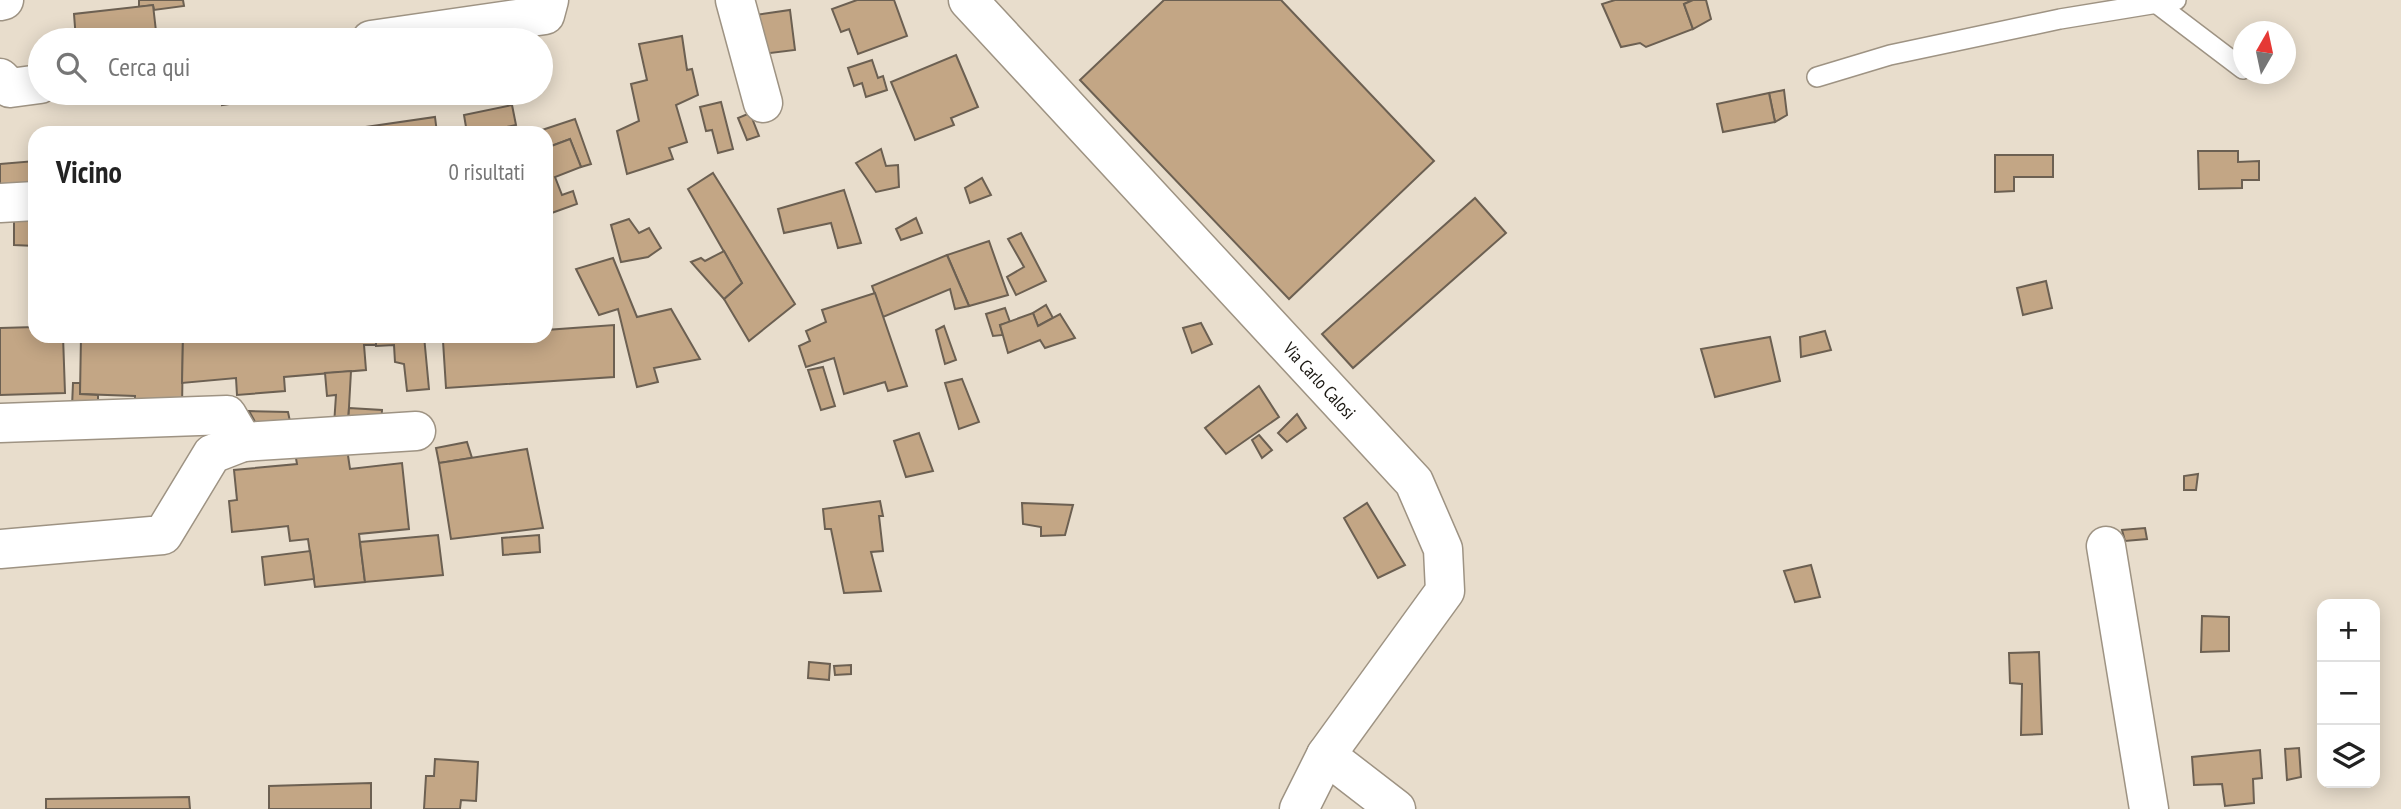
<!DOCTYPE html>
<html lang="it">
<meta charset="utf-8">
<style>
body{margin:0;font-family:"PT Sans Narrow",sans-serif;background:#f2f2f2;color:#222}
.controls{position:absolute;right:21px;bottom:21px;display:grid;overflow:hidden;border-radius:14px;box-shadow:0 4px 18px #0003}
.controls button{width:63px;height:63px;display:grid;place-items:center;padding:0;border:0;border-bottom:2px solid #e0e0e0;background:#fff;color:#222;font:35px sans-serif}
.compass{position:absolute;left:2233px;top:21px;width:63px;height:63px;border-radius:50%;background:#fff;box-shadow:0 4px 18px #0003;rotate:9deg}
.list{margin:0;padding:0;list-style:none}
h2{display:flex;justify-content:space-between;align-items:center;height:91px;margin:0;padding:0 28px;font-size:30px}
h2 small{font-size:23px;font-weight:400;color:#767676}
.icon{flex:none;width:38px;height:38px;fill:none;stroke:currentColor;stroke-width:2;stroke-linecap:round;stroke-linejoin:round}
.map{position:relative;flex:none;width:2401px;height:809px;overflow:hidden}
.search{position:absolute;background:#fff;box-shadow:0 4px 18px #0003;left:28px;top:28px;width:525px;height:77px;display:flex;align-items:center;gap:18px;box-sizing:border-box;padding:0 24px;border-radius:38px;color:#767676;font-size:26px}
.panel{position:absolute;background:#fff;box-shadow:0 4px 18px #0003;left:28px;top:126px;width:525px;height:217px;border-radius:21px}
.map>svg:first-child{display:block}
</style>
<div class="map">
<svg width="2401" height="809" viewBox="0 0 2401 809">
<rect width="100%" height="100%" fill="#e8ddcc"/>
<g fill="#c3a685" stroke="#6c6052" stroke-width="2">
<polygon points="139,0 183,0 184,6 154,10 153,5 139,7"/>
<polygon points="857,0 894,0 907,36 858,54 849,29 841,32 832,9"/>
<polygon points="1164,0 1281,0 1434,161 1289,299 1080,80"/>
<polygon points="1615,0 1693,0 1684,4 1693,29 1646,47 1640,43 1621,47 1602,4"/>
<polygon points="1706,0 1711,19 1693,29 1684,4 1693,0"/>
<polygon points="153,5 157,40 76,40 74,14"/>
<polygon points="790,10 795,50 754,55 748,16"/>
<polygon points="682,36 687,70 692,69 698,95 676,105 687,142 669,148 673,159 627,174 617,131 639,121 631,84 647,80 639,44"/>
<polygon points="956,55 978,107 951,118 954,125 915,140 891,82"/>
<polygon points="872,60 878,78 883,76 887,90 866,97 862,83 854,86 848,68"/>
<polygon points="1784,90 1787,115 1775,122 1769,93"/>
<polygon points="220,93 268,93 269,98 222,105"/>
<polygon points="1769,93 1775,122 1723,132 1717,104"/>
<polygon points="721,102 733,149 718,153 712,130 706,131 700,107"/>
<polygon points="512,105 516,125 479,133 467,133 464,115"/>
<polygon points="750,113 759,136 747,140 738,118"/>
<polygon points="435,117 437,133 338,131"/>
<polygon points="575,119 591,164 581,167 570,139 546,148 546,133 533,133"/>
<polygon points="570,139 581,167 555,177 562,195 573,191 577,204 546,215 546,148"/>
<polygon points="881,149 886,166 898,165 899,187 876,192 856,163"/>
<polygon points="2198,151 2238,151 2238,162 2259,161 2259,180 2242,180 2242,188 2199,189"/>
<polygon points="1995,155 2053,155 2053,177 2014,177 2014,191 1995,192"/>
<polygon points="35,161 35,190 0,193 0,164"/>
<polygon points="713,173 795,304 749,341 724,299 742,283 688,189"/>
<polygon points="982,178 991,195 970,203 965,188"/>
<polygon points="844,190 861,243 838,248 831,223 784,233 778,209"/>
<polygon points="1475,198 1506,233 1353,368 1322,334"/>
<polygon points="14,209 35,209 35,246 14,245"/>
<polygon points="916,218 922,233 901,240 896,229"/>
<polygon points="629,219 639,233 649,228 661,248 648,257 621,262 611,225"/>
<polygon points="1021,233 1046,281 1016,295 1007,277 1024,267 1008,239"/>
<polygon points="989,241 1008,295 969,306 947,255"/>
<polygon points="724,251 742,283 724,299 691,262 701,258 705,261"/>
<polygon points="947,255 969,306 955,309 950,289 883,317 872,286"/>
<polygon points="613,258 637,317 671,309 700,359 654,368 658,382 637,387 618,309 599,315 576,269"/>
<polygon points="2046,281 2052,308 2023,315 2017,288"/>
<polygon points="875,293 907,386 888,391 885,382 844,394 834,358 806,367 799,346 810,341 806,331 826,322 822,310"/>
<polygon points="1046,305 1053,318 1038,326 1033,313"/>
<polygon points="1005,308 1010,322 1000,325 1003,335 993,336 986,314"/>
<polygon points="1033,313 1038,326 1060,314 1075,338 1045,348 1040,340 1008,353 1000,325"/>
<polygon points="1201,323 1212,344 1192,353 1183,328"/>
<polygon points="614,325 614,377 446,388 443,341 434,339 435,336 546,336 546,330"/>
<polygon points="944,326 956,360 945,364 936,330"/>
<polygon points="35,327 35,336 63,336 65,393 0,395 0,328"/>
<polygon points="1825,331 1831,350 1801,357 1800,337"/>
<polygon points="81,336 183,336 182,410 135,409 135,396 80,394"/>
<polygon points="183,336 225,336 225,339 236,340 236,336 376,336 376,345 364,345 366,370 284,377 285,391 237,395 236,378 182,383"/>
<polygon points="376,336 424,336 429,389 407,391 404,364 395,362 394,345 376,346"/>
<polygon points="1770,337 1780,381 1715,397 1701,349"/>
<polygon points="823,367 835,406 821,410 808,370"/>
<polygon points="351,371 348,425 334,425 336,395 327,396 325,373"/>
<polygon points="962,379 979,422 959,429 945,383"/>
<polygon points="73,383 80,383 80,394 98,395 98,407 72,407"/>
<polygon points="1259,386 1279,417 1226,454 1205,428"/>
<polygon points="349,408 382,410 381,426 348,425"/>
<polygon points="249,411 288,412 292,431 263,436"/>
<polygon points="1297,414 1306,428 1287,442 1278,433"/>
<polygon points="919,433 933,471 906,477 894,441"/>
<polygon points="1259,435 1272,450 1262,458 1252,440"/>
<polygon points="346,442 350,469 402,463 409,529 359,534 365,582 315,587 308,539 290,541 288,526 232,532 229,501 237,500 234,470 297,464 294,447"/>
<polygon points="467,442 472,458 439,463 436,448"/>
<polygon points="527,449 543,528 451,539 439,463"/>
<polygon points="2198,474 2196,490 2184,490 2184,476"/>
<polygon points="880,501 883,516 879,516 883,551 871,552 881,591 844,593 831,529 825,529 823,509"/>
<polygon points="1022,503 1073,505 1065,535 1041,536 1041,527 1023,524"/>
<polygon points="1367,503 1405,565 1378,578 1344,518"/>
<polygon points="2145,528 2147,539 2125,541 2122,530"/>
<polygon points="438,535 443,575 365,582 360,542"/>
<polygon points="539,535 540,552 503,555 502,538"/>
<polygon points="310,551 314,579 265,585 262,557"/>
<polygon points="1811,565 1820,597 1795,602 1784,571"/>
<polygon points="2202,616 2229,617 2229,651 2201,652"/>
<polygon points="2039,652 2042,734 2021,735 2022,684 2010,683 2009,653"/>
<polygon points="809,662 830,664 829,680 808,678"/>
<polygon points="851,665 851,674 835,675 834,666"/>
<polygon points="2299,748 2301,777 2287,780 2285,749"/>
<polygon points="2260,750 2262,778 2253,779 2254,803 2225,806 2222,784 2194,785 2192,757"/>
<polygon points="435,759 478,762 476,801 461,800 460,809 424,809 426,776 434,776"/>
<polygon points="371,783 371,809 269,809 269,786"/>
<polygon points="189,797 190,809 46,809 46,799"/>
</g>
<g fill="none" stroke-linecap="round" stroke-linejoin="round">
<g stroke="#9e9383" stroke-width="22">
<g id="lane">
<polyline points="2156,3 2243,69"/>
<polyline points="1817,77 1890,55 2060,19 2176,0"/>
</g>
</g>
<g stroke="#9e9383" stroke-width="41">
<g id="street">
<polyline points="735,0 763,103"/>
<path id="s1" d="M968,0l446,482 29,67 2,42 -119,164 -27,54"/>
<polyline points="0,1 4,0"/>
<polyline points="371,40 545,15 549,0"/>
<polyline points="0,78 10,88 40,84"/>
<polyline points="0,203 35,201"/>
<polyline points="0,423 227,415 243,442 416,431"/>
<polyline points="2106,546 2149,809"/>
<polyline points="0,549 163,535 212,454 243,442"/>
<polyline points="1326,755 1396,809"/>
</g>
</g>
<use href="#lane" stroke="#fff" stroke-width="19"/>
<use href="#street" stroke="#fff" stroke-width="38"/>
</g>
<g text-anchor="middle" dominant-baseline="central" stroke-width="6" stroke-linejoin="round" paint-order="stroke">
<g font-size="18" fill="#1a1711" stroke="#f5ead9">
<text stroke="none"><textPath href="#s1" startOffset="518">Via Carlo Calosi</textPath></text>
</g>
</g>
</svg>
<div class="controls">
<button>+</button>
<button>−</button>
<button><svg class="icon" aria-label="layers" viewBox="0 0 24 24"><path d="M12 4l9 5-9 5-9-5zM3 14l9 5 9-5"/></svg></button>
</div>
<svg class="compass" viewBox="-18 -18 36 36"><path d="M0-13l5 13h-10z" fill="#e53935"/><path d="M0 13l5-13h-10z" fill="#767676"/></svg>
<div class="search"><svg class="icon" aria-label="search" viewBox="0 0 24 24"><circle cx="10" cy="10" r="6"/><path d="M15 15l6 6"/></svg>Cerca qui</div>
<section class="panel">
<h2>Vicino<small>0 risultati</small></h2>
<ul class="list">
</ul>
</section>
</div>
